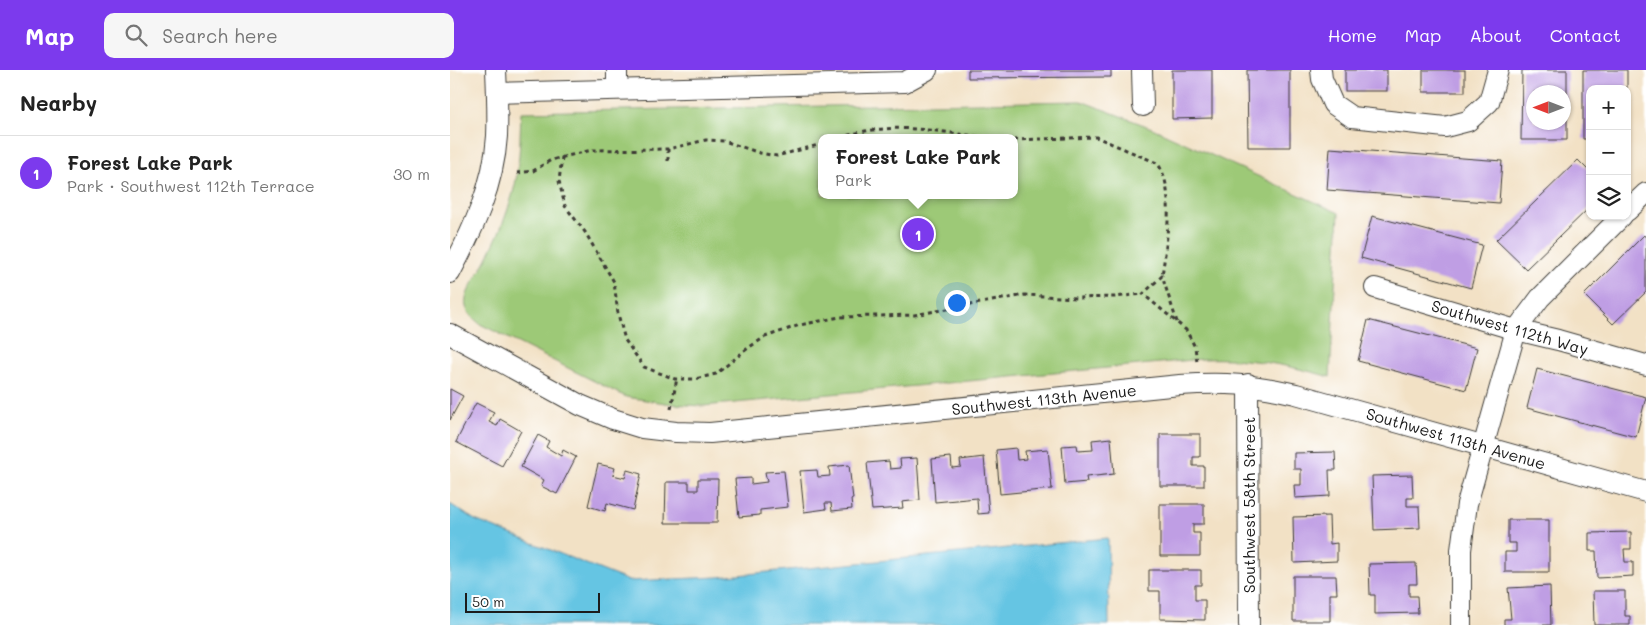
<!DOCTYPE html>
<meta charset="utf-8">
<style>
body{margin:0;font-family:Mali,sans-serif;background:#f6f6f6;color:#222}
.controls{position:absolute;right:15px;top:15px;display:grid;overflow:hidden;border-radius:10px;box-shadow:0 1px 4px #0004}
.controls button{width:45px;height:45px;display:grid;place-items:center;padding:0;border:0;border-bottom:1px solid #e0e0e0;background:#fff;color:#222;font:25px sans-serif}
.compass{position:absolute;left:1076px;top:15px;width:45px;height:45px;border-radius:50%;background:#fff;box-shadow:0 1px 4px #0004;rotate:270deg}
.scale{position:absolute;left:15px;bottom:12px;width:135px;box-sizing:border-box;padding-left:5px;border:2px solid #1c1c1c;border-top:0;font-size:14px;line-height:18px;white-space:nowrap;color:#1c1c1c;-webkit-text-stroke:4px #fff;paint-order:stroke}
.you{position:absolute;left:506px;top:232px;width:18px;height:18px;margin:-12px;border:4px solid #fff;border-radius:50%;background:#1a73e8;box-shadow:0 0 0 8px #1a73e833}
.badge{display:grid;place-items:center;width:32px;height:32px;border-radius:50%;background:#7c3aed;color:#fff;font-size:16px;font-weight:700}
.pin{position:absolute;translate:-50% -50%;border:2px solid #fff;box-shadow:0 1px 5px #0006}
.popup{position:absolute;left:368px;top:64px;width:200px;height:65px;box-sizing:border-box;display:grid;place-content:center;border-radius:10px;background:#fff;filter:drop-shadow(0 1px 4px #0005);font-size:16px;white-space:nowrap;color:#767676}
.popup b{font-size:19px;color:#222}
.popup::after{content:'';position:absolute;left:50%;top:100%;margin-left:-10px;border:10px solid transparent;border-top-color:#fff}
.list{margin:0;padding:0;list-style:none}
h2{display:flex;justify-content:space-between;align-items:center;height:65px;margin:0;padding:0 20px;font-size:21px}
h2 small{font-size:16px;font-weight:400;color:#767676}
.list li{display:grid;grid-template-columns:32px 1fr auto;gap:15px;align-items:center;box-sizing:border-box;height:75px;padding:0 20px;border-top:1px solid #e0e0e0}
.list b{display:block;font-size:19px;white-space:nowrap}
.list p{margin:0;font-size:16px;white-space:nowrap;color:#767676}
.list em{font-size:16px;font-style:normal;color:#767676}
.icon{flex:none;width:28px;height:28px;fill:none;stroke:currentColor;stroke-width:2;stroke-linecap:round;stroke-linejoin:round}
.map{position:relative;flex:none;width:1196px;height:555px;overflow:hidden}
header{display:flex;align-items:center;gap:30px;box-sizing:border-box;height:70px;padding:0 25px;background:#7c3aed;color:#fff}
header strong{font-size:24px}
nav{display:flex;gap:28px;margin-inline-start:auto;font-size:18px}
.search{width:350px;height:45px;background:#f6f6f6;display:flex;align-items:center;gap:12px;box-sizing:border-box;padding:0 18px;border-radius:10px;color:#767676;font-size:19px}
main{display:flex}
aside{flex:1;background:#fff}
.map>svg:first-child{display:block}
</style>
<header>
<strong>Map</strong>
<div class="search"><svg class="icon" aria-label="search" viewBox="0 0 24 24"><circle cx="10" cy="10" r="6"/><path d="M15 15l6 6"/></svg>Search here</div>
<nav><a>Home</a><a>Map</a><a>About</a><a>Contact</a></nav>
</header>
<main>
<aside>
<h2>Nearby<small></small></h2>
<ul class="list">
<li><span class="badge">1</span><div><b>Forest Lake Park</b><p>Park · Southwest 112th Terrace</p></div><em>30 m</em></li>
</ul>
</aside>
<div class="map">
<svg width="1196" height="555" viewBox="0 0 1196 555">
<rect width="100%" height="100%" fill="#fff"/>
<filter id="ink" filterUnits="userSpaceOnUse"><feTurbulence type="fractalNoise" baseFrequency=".02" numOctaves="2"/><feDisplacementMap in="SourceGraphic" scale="10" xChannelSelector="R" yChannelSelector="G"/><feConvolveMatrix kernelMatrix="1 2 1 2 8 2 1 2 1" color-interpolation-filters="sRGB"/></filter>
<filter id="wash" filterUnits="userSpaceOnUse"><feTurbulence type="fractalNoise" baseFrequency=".0096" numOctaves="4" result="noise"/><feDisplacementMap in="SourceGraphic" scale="20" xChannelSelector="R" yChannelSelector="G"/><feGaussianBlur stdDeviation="1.12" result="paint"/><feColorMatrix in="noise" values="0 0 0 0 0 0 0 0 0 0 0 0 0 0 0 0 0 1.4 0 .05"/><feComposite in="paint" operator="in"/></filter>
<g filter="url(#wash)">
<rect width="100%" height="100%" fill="#f2e1c5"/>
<path fill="#9dc977" stroke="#5c724a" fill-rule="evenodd" d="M631,31l71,27 187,85 -9,164c-42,-12 -83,-20 -127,-18l-500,47 -31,-2 -46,-7 -146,-73c-8,-7 -17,-14 -14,-26 3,-13 18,-31 23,-44 11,-22 20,-45 26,-69 5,-24 5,-49 6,-73zM372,68h192v57h-192z"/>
<polygon fill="#65c5e3" stroke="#407080" points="0,434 25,450 179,511 268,507 658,468 659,555 0,555"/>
<g id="blocks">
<g fill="#bf9ee4" fill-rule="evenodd">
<polygon points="518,0 661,0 661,7 518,8"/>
<polygon points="722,0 762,0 762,48 722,49"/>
<polygon points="797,0 840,0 840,77 798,77"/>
<rect x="895" y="0" width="42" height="21"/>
<rect x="973" y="0" width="42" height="22"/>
<path d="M1072,0h45v70h-46zM1084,22h30v30h-30z"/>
<polygon points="1133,0 1177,0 1177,19 1140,19 1140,69 1133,69"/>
<polygon points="880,78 1052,91 1049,133 877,120"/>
<polygon points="1128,90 1140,102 1140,137 1076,199 1046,170"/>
<polygon points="922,146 1032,175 1021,218 911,188"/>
<polygon points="1194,165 1196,168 1196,222 1163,254 1134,225"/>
<polygon points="918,250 1027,278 1016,320 908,291"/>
<polygon points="1087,299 1196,327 1186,367 1077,338"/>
<polygon points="0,319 13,326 0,350"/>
<polygon points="26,333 44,342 39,352 47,356 50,349 71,361 52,396 6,372"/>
<polygon points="710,364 750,364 750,387 743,387 743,396 754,396 754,416 710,416"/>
<polygon points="88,365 99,371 96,377 111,386 113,380 126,387 107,424 91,416 94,410 71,397"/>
<polygon points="661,368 664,404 636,407 637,412 615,414 612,376 627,375 628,381 643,380 642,370"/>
<polygon points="566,378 567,390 576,389 575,381 598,379 602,419 550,424 546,380"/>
<polygon points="885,382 886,400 879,400 880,426 845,428 844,415 851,415 851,399 844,399 844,383"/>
<polygon points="501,387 502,398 511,397 510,390 534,387 539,443 528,444 527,428 485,432 482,389"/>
<polygon points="467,388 470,430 452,432 453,438 422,440 417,393 439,391 440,399 451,398 450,389"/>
<polygon points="148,394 165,398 163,405 175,408 177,400 191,404 183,440 157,433 155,441 138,436"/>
<polygon points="399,395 403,429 401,429 402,439 382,441 381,433 375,433 376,439 354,442 350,401 367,400 368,407 380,406 379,397"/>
<polygon points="334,401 338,437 310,440 310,445 289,447 285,409 301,408 301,414 317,412 315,402"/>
<polygon points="962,405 963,428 957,428 957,436 969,436 970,458 924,460 922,406"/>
<polygon points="248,409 268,409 267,453 215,453 216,412 239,412 239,420 248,420"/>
<polygon points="710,434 754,434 754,454 743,454 743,463 750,463 750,486 710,486"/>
<polygon points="879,446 880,474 887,473 887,491 844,493 843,447"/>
<polygon points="1058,450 1099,450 1099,502 1055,502 1055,482 1066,482 1066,473 1058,473"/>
<polygon points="1181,462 1181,479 1174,479 1175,492 1183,492 1183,506 1147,508 1146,481 1139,481 1139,463"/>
<polygon points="966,493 967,514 959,514 959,526 967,526 968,543 925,544 925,525 920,525 919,494"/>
<polygon points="699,500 751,500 751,515 745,515 745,530 755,530 755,550 710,549 710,521 699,521"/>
<polygon points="843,506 886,506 887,524 880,524 880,551 843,551"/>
<polygon points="1100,516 1101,555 1054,555 1054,549 1061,549 1058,518"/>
<polygon points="1143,521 1175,521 1175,546 1180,546 1180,555 1144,555"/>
</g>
</g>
</g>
<g filter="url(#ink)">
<use href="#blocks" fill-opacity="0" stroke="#3c3a35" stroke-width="1"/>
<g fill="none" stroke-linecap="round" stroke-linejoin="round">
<g stroke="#3c3a35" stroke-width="22">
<g id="minor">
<polyline points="167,0 167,19"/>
<polyline points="692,0 693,36"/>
<polyline points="871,0 872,9 883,34 902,47 995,57 1018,51 1039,32 1048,0"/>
<polyline points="47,23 455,12 477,0"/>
<polyline points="1177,141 1196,123"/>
<path d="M0,203c23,-43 44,-88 47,-137 1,-22 0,-44 -1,-66"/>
<polyline points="925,218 1066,260 1108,270 1196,295"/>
<path d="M0,264l130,71 33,14 29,9 34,4 34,1 470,-48c44,-3 73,-1 116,9l350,98"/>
<polyline points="798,314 799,555"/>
<polyline points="1011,555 1011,480 1017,434 1066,260 1090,228 1172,146"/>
</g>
</g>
<g stroke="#3c3a35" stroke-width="3" stroke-dasharray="4 4" stroke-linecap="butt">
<path d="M390,68c53,-19 99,-5 152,0"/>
<path d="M564,70l82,-3 61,26c19,23 9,84 5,113"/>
<polyline points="218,79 218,93"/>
<polyline points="112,87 109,111 115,136 135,162 164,212 168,244 175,270 194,297 225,309 245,309 266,304 298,278 315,267 350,255 390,247 464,245 575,225 626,228 665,227 693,224"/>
<polyline points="67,103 83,101 101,90 142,80 218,79 256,70 274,71 310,83 327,86 372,74"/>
<polyline points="727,252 712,206 693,224 736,260 745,277 747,292"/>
<polyline points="221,339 227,308"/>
</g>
<use href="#minor" stroke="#fff" stroke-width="20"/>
</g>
</g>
<g text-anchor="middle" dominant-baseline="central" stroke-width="4" stroke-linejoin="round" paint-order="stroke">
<g font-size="16" fill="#1c1c1c" stroke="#fff">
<text transform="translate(1060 257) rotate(16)">Southwest 112th Way</text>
<text transform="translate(594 329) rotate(-6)">Southwest 113th Avenue</text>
<text transform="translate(1006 368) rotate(16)">Southwest 113th Avenue</text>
<text transform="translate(798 435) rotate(-90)">Southwest 58th Street</text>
</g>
</g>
</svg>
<div class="controls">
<button>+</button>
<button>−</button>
<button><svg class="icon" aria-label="layers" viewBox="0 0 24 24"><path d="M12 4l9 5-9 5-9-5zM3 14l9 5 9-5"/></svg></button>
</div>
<svg class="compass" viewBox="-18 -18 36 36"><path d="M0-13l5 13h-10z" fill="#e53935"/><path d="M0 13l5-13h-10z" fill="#767676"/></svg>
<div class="scale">50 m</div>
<div class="you"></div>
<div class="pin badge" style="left:468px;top:164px">1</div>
<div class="popup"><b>Forest Lake Park</b>Park</div>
</div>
</main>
